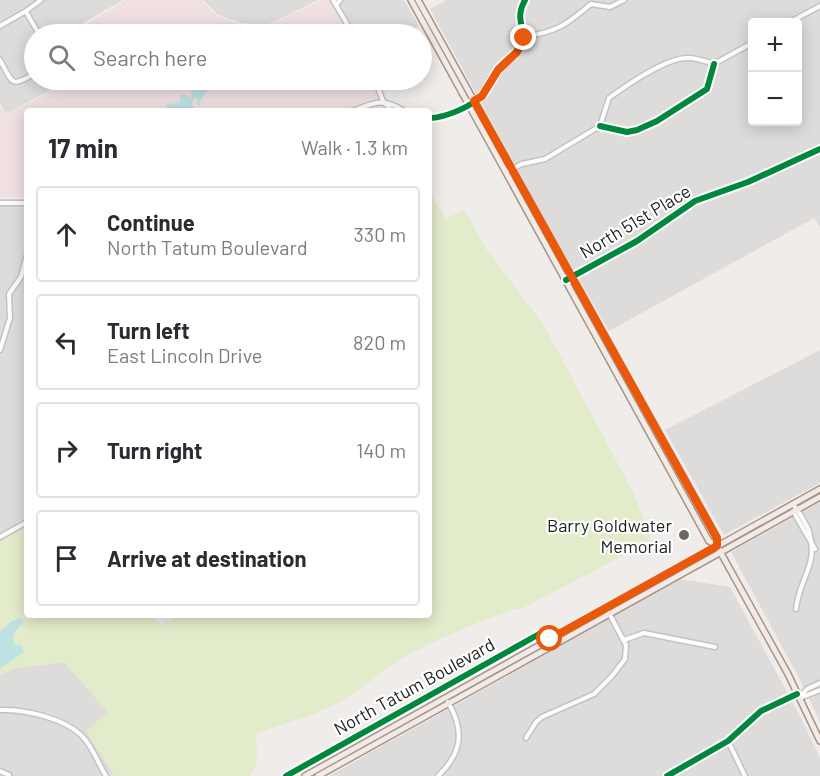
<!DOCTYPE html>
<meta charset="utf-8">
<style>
body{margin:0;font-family:Barlow,sans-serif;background:#f7f7f7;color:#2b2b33}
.controls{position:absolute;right:18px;top:18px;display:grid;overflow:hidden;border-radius:6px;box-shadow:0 3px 15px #0003}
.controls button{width:54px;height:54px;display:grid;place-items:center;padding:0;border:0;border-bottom:2px solid #e1e1e2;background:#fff;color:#2b2b33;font:30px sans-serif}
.stop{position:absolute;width:18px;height:18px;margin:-14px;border:4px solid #ea580c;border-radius:50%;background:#fff}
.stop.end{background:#ea580c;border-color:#fff;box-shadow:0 2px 6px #0008}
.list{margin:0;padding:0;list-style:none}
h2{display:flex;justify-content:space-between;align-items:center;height:78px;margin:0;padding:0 24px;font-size:26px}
h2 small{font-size:20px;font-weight:400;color:#7c7c81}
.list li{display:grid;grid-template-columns:39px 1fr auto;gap:18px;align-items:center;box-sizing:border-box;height:96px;margin:0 12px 12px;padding:0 12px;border:2px solid #e1e1e2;border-radius:6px}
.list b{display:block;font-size:22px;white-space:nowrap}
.list p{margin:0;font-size:20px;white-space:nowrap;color:#7c7c81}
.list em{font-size:20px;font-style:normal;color:#7c7c81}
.icon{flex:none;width:33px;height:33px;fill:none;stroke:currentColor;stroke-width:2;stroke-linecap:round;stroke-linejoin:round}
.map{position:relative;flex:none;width:820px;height:776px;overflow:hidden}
.search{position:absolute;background:#fff;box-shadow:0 3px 15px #0003;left:24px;top:24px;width:408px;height:66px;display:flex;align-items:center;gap:15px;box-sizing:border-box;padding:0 21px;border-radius:33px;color:#7c7c81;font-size:22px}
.panel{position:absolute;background:#fff;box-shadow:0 3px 15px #0003;left:24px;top:108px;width:408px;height:510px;border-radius:6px}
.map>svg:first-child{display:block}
</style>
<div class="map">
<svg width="820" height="776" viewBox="0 0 820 776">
<rect width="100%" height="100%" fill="#efecea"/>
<g fill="#dedcdb" fill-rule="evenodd">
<polygon points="0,0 123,0 76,27 73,34 34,34 34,80 68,80 6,114 0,103"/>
<polygon points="203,0 318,0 267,25 241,23 217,14"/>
<polygon points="336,0 404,0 419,26 405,34 357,34"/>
<path d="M447,0h373v227l-6,-9 -205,113 -63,-109 -116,-213zM752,22h46v100h-46z"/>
<polygon points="0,199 27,199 27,527 0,542"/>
<polygon points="820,350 820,483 724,535 665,430"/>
<polygon points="820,502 820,722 799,678 731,552"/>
<polygon points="680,579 730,587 800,716 820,758 820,776 329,776"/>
<polygon points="64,662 109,713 104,757 114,776 0,776 0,674 16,668"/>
</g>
<g fill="#f0e0e2">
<polygon points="126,0 201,0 216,15 241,25 257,27 268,26 321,0 329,0 350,34 75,34 79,29"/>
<polygon points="71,80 372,80 379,95 397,104 400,111 27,111 27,197 0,198 0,107 6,115"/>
</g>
<path fill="#e2ebca" d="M429,191l17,28 18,-10 22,40 57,75 89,166 18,43 1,8 -130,68c-16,-2 -101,39 -119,49 -23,14 -43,35 -68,47 -25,12 -52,19 -78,29l1,28 -7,14h-136l-28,-45 22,-19 -44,-50 -48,6 -16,6v-132l27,-15v88h124l9,10 20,-10h249z"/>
<g fill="#bee2e2">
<polygon points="204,87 209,91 206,92 200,101 200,105 196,105 198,100 195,97 192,103 194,108 191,110 167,111 167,104 179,103 181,95 184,94 191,98 191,91 198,90"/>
<path d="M20,618l3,4c-7,10 -12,10 -9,23h6l4,7 -24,17v-37l12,-11z"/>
</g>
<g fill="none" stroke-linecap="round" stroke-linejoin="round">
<g stroke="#c5c3c2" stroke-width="7">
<g id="minor">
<polyline points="333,0 353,34"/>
<polyline points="336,5 340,0"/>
<polyline points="26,12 39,34"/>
<polyline points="790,22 820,6"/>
<polyline points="0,26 26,11 41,0"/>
<path d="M523,37c34,-5 43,-12 68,-33l19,3 14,-7"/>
<path d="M0,60c13,23 10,28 34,14"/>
<polyline points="714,64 752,43"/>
<polyline points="375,80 383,101 392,111"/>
<path d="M352,111c23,-8 30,-14 52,0"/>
<path d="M429,118c16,0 45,-12 55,-25 6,-7 9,-17 14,-24 9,-11 20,-14 24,-28 4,-13 -8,-21 3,-41"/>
<polyline points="600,126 627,132 637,130 657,121 707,89 714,64"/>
<path d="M600,126l9,-28c18,-13 55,-39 77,-40 9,-1 19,3 28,6"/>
<polyline points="506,172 522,164 545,159 600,126"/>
<polyline points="0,203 27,203"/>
<polyline points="566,280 637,241 695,201 748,182 820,149"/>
<polyline points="0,350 10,318 9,294 21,277 27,255"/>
<path d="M792,504c8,7 11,16 16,24 12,38 -8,46 -12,81"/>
<polyline points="793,511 815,549"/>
<polyline points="0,537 27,522"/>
<polyline points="624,640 644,633 715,647"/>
<polyline points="800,697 807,689 820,683"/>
<polyline points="800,698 820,690"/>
<path d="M0,710c24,-1 63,8 81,25 11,10 17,28 25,41"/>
<polyline points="526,738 536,722 542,717 594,694 612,676 625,659 626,645 609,613"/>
<polyline points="728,741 745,776"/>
<polyline points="0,771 9,775"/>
<polyline points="286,776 541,633 548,635 553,645"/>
<path d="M438,776c24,-23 27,-45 10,-74"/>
<polyline points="667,776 728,741 761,711 797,694"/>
</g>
</g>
<g stroke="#a69586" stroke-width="8">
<g id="major">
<polyline points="411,0 709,541 717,546"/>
<polyline points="418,0 717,538 717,546 788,674 820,741"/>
<polyline points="305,776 820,489"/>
<polyline points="318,776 820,497"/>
</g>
</g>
<use href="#minor" stroke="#fdfcfc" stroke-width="4"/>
<use href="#major" stroke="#f2eae6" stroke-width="5"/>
<g stroke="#fff" stroke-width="10">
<g id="cycleway">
<path d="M429,118c16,0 45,-12 55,-25 6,-7 9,-17 14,-24 9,-11 20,-14 24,-28 4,-13 -8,-21 3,-41"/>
<polyline points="600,126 627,132 637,130 657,121 707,89 714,64"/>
<polyline points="566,280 637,241 695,201 748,182 820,149"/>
<polyline points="286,776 541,633 548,635 553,645"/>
<polyline points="667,776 728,741 761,711 797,694"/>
</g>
</g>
<use href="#cycleway" stroke="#00873e" stroke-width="6"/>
</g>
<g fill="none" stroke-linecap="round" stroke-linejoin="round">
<polyline stroke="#ea580c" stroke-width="8" points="524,38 517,52 498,70 482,96 474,101 717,538 717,546 550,639"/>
</g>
<circle fill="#696867" stroke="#fff" stroke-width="2" cx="684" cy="535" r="6"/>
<g text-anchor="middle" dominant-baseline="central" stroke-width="4.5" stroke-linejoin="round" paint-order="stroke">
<g font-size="18" fill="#212121" stroke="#fff">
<text transform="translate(635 221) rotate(-31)">North 51st Place</text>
<text transform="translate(414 686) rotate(-29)">North Tatum Boulevard</text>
</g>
<g font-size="18" fill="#212121" stroke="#fff" text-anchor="end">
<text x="672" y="525">Barry Goldwater<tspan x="672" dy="21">Memorial</tspan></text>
</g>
</g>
</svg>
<div class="controls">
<button>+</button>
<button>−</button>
</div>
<div class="stop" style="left:550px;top:639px"></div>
<div class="stop end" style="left:524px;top:38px"></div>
<div class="search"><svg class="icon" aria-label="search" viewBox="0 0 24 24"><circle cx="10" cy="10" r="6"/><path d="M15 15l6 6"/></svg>Search here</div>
<section class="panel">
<h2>17 min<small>Walk · 1.3 km</small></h2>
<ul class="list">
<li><svg class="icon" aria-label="ahead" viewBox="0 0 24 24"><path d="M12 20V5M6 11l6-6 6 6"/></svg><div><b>Continue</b><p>North Tatum Boulevard</p></div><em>330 m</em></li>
<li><svg class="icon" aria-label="left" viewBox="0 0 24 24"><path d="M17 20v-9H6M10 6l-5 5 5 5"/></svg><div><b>Turn left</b><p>East Lincoln Drive</p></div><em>820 m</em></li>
<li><svg class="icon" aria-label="right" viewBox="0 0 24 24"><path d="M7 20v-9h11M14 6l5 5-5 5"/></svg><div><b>Turn right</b></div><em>140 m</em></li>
<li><svg class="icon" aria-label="arrive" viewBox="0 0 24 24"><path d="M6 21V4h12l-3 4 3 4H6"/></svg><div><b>Arrive at destination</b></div></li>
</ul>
</section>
</div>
